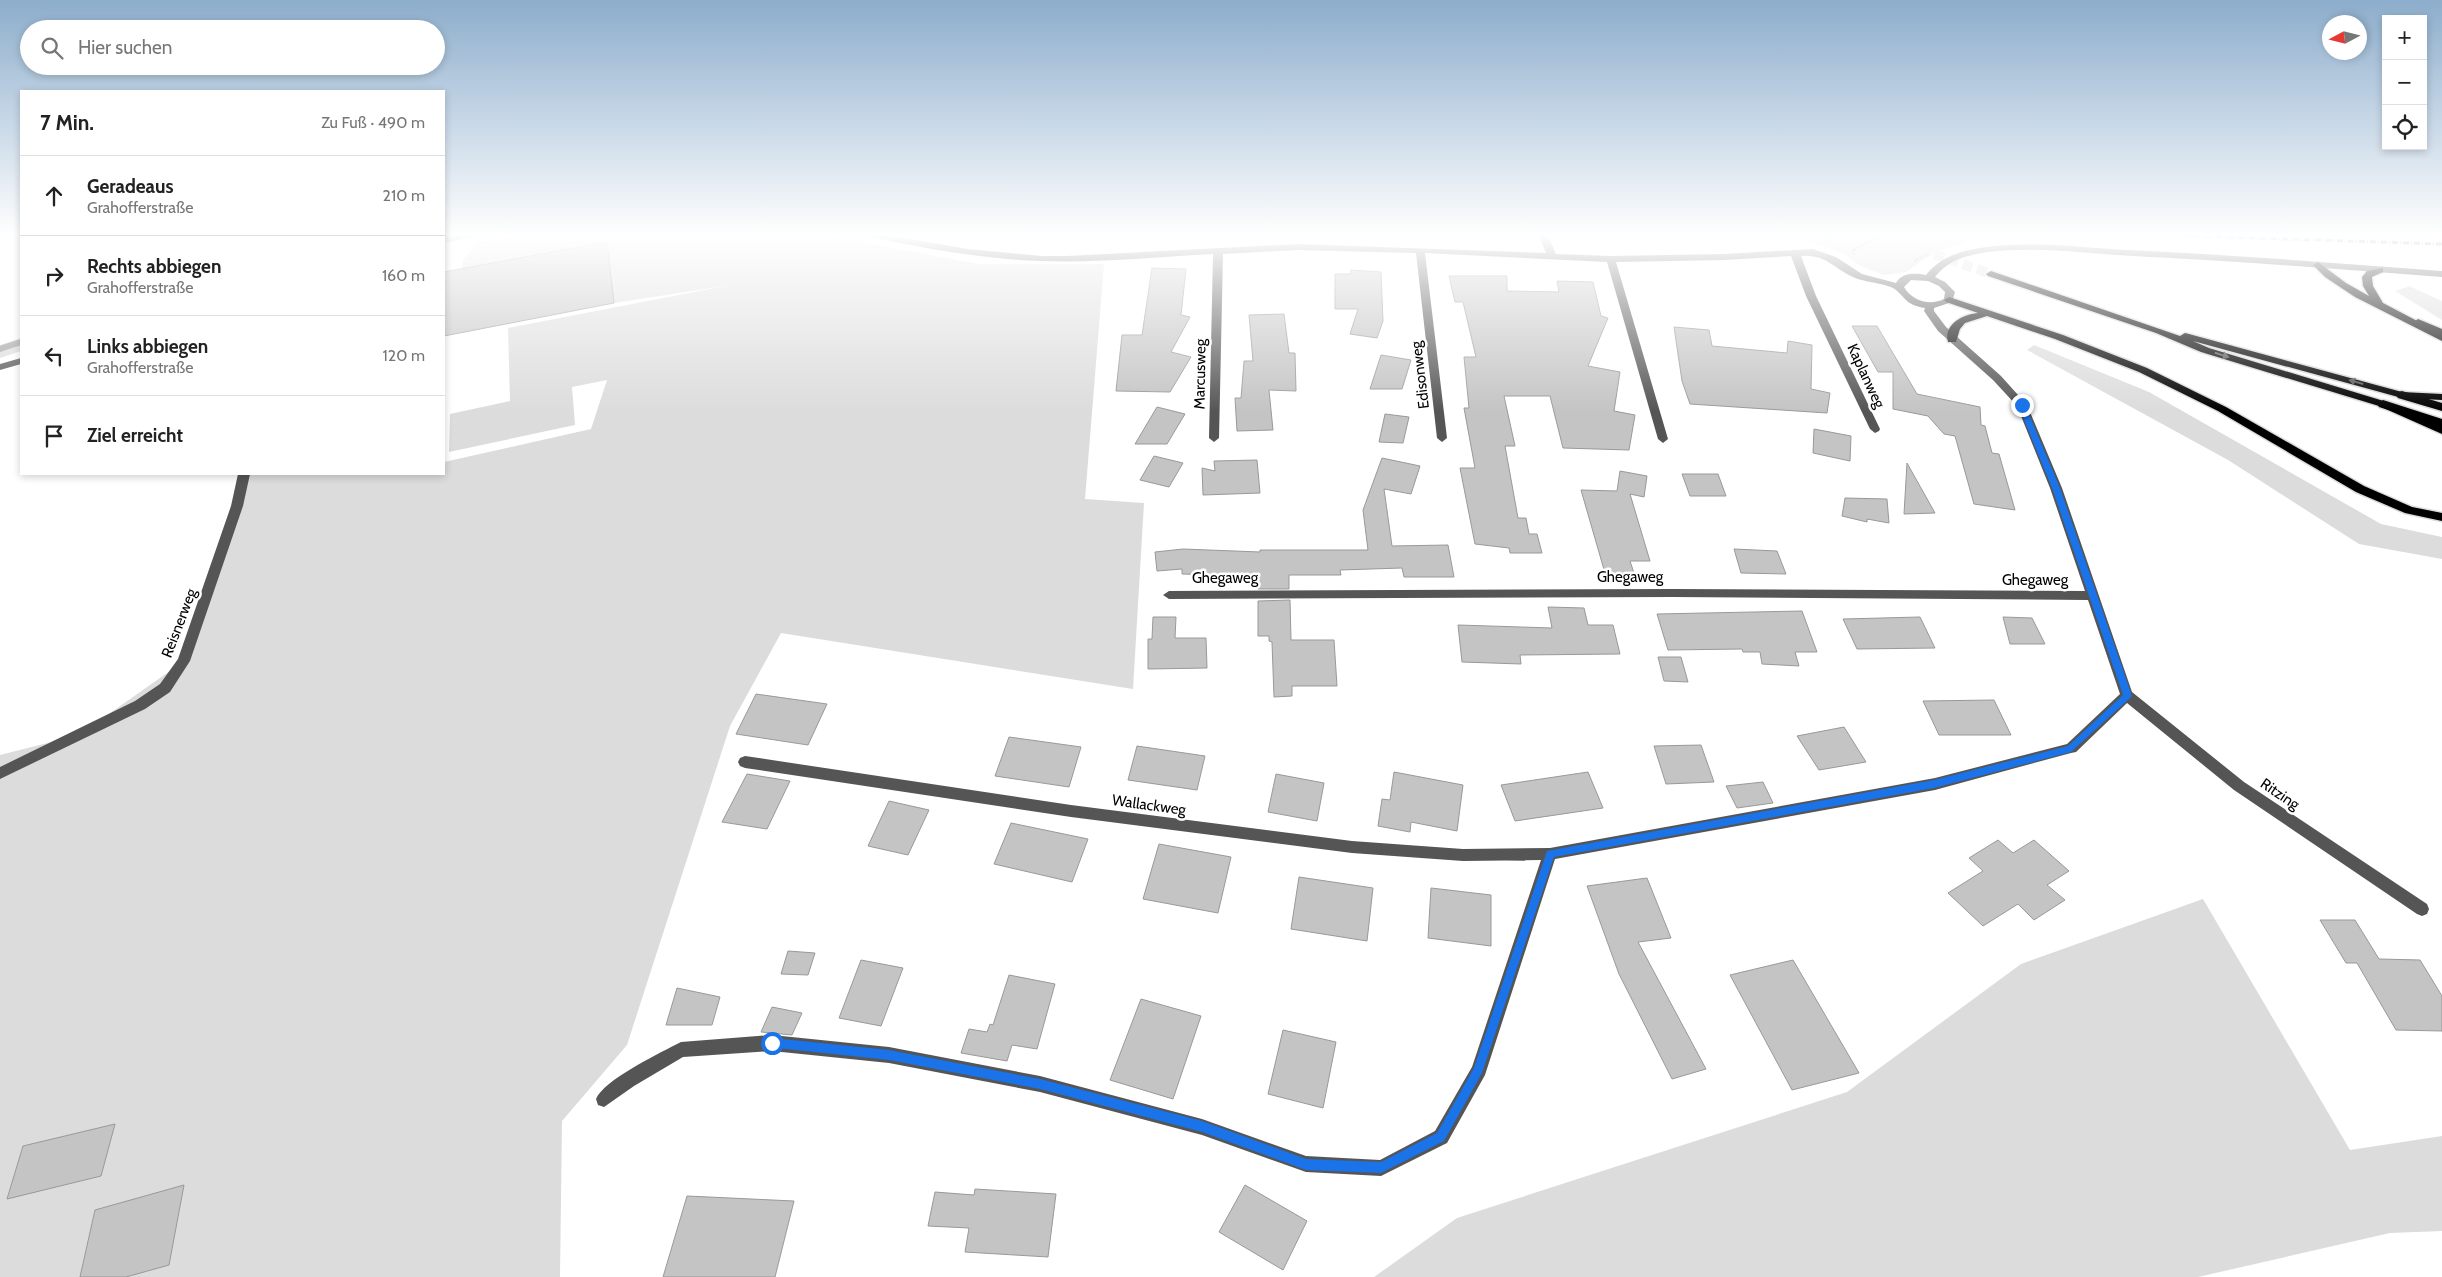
<!DOCTYPE html>
<html lang="de">
<meta charset="utf-8">
<style>
body{margin:0;font-family:Cabin,sans-serif;background:#f6f6f6;color:#222}
.controls{position:absolute;right:15px;top:15px;display:grid;overflow:hidden;border-radius:0px;box-shadow:0 2px 8px #0003}
.controls button{width:45px;height:45px;display:grid;place-items:center;padding:0;border:0;border-bottom:1px solid #e0e0e0;background:#fff;color:#222;font:25px sans-serif}
.compass{position:absolute;left:2322px;top:15px;width:45px;height:45px;border-radius:50%;background:#fff;box-shadow:0 2px 8px #0003;rotate:263deg}
.stop{position:absolute;width:15px;height:15px;margin:-11px;border:4px solid #1a73e8;border-radius:50%;background:#fff}
.stop.end{background:#1a73e8;border-color:#fff;box-shadow:0 1px 5px #0008}
.list{margin:0;padding:0;list-style:none}
h2{display:flex;justify-content:space-between;align-items:center;height:65px;margin:0;padding:0 20px;font-size:21px}
h2 small{font-size:16px;font-weight:400;color:#767676}
.list li{display:grid;grid-template-columns:32px 1fr auto;gap:15px;align-items:center;box-sizing:border-box;height:80px;padding:0 20px;border-top:1px solid #e0e0e0}
.list b{display:block;font-size:19px;white-space:nowrap}
.list p{margin:0;font-size:16px;white-space:nowrap;color:#767676}
.list em{font-size:16px;font-style:normal;color:#767676}
.icon{flex:none;width:28px;height:28px;fill:none;stroke:currentColor;stroke-width:2;stroke-linecap:round;stroke-linejoin:round}
.map{position:relative;flex:none;width:2442px;height:1277px;overflow:hidden}
.search{position:absolute;background:#fff;box-shadow:0 2px 8px #0003;left:20px;top:20px;width:425px;height:55px;display:flex;align-items:center;gap:12px;box-sizing:border-box;padding:0 18px;border-radius:28px;color:#767676;font-size:19px}
.panel{position:absolute;background:#fff;box-shadow:0 2px 8px #0003;left:20px;top:90px;width:425px;height:385px;border-radius:0px}
.map>svg:first-child{display:block}
</style>
<div class="map">
<svg width="2442" height="1277" viewBox="0 0 2442 1277">
<rect width="100%" height="100%" fill="#fff"/>
<g fill="#dcdcdc">
<polygon points="530,234 816,234 979,264 1104,264 1085,499 1144,503 1133,689 781,633 730,726 627,1045 562,1121 560,1277 0,1277 0,755 79,735 184,661 242,474 444,474 444,462 591,429 607,380 572,387 575,425 449,452 450,414 510,401 508,328 725,286 614,303 607,242 462,269 463,260 477,243"/>
<polygon points="1822,234 1959,234 1966,242 1935,252 1906,272 1883,275 1858,265 1843,253 1802,239"/>
<polygon points="2409,286 2442,301 2442,320 2395,291"/>
<polygon points="21,338 21,351 0,358 0,345"/>
<polygon points="2034,345 2149,392 2381,524 2442,537 2442,559 2359,544 2228,460 2027,350"/>
<polygon points="2203,899 2350,1150 2442,1136 2442,1231 2390,1233 2198,1277 1374,1277 1457,1218 1847,1092 2021,964"/>
</g>
<g fill="none" stroke-linecap="round" stroke-linejoin="round">
<polyline stroke="#a3a3a3" stroke-width="6" points="0,349 21,342"/>
</g>
<g fill="#c4c4c4" stroke="#999">
<polygon points="607,242 614,303 444,336 444,272"/>
<polygon points="1152,268 1186,269 1181,315 1190,317 1171,352 1191,357 1170,392 1116,391 1122,335 1142,335"/>
<polygon points="1351,270 1381,272 1383,321 1377,338 1350,334 1358,309 1335,309 1335,274 1351,274"/>
<polygon points="1449,276 1507,276 1507,291 1559,292 1557,281 1593,282 1601,316 1608,318 1588,366 1620,372 1614,411 1635,415 1629,450 1563,448 1550,396 1504,396 1515,446 1505,446 1518,518 1526,518 1529,534 1537,534 1542,553 1510,553 1509,548 1475,544 1460,468 1475,468 1464,408 1469,408 1464,357 1476,357 1463,302 1455,302"/>
<polygon points="1284,314 1289,353 1295,353 1296,391 1269,390 1273,430 1237,431 1235,398 1241,398 1244,361 1253,361 1249,315"/>
<polygon points="1852,326 1877,326 1917,394 1980,407 1981,425 1985,426 1992,453 1999,454 2015,510 1974,504 1955,436 1944,434 1928,416 1893,409 1893,372 1878,372"/>
<polygon points="1674,327 1709,330 1712,346 1787,353 1788,341 1812,345 1811,389 1830,393 1827,413 1690,404 1682,381"/>
<polygon points="1381,355 1411,360 1402,389 1370,389"/>
<polygon points="1157,407 1185,414 1167,444 1135,444"/>
<polygon points="1385,414 1409,417 1403,443 1379,442"/>
<polygon points="1814,429 1851,436 1850,461 1813,453"/>
<polygon points="1154,456 1183,463 1169,487 1140,480"/>
<polygon points="1382,458 1420,466 1411,494 1384,489 1392,546 1448,545 1454,577 1404,577 1402,568 1340,570 1341,575 1289,575 1289,589 1258,589 1258,576 1182,574 1182,569 1157,571 1155,552 1183,549 1260,552 1260,550 1368,550 1363,510"/>
<polygon points="1257,460 1260,493 1203,495 1202,468 1215,471 1214,461"/>
<polygon points="1907,463 1935,513 1904,514"/>
<polygon points="1620,471 1647,476 1644,497 1630,494 1650,561 1630,561 1636,579 1607,580 1581,490 1617,491"/>
<polygon points="1682,474 1718,474 1726,496 1690,496"/>
<polygon points="1845,498 1887,499 1889,523 1867,519 1867,522 1842,516"/>
<polygon points="1734,549 1777,551 1786,574 1741,573"/>
<polygon points="1290,600 1291,640 1334,640 1337,686 1292,686 1292,696 1274,697 1272,642 1269,641 1269,636 1258,636 1258,601"/>
<polygon points="1548,607 1584,608 1588,625 1613,625 1620,654 1520,655 1521,664 1462,662 1458,625 1552,628"/>
<polygon points="1802,611 1817,652 1795,652 1799,666 1762,664 1760,652 1743,652 1742,649 1668,650 1657,614"/>
<polygon points="1153,617 1176,617 1175,638 1206,638 1207,668 1148,669 1148,639 1152,639"/>
<polygon points="1920,617 1935,648 1857,649 1843,619"/>
<polygon points="2003,617 2032,618 2045,644 2010,644"/>
<polygon points="1658,657 1681,657 1688,682 1664,681"/>
<polygon points="756,694 827,704 808,745 736,734"/>
<polygon points="1994,700 2011,735 1939,735 1923,701"/>
<polygon points="1844,727 1866,762 1819,770 1797,736"/>
<polygon points="1009,737 1081,747 1069,787 995,776"/>
<polygon points="1701,745 1714,782 1666,784 1654,746"/>
<polygon points="1137,746 1205,756 1197,790 1128,780"/>
<polygon points="1394,772 1463,785 1457,831 1411,822 1410,832 1378,826 1382,799 1390,800"/>
<polygon points="1588,772 1603,808 1515,821 1501,785"/>
<polygon points="747,774 790,781 767,829 722,822"/>
<polygon points="1276,774 1324,783 1317,821 1268,812"/>
<polygon points="1763,782 1773,803 1737,808 1726,786"/>
<polygon points="889,801 929,810 908,855 868,846"/>
<polygon points="1011,823 1088,839 1072,882 994,864"/>
<polygon points="1998,840 2013,853 2034,840 2069,871 2047,885 2065,900 2034,920 2018,904 1983,926 1948,893 1983,871 1969,858"/>
<polygon points="1159,844 1231,857 1218,913 1143,899"/>
<polygon points="1299,877 1373,888 1367,941 1291,929"/>
<polygon points="1647,878 1671,938 1638,942 1706,1069 1672,1079 1619,974 1587,886"/>
<polygon points="1431,888 1491,895 1491,946 1428,938"/>
<polygon points="2320,920 2355,920 2379,959 2420,960 2442,996 2442,1031 2396,1030 2357,963 2346,963"/>
<polygon points="788,951 815,953 808,975 781,974"/>
<polygon points="861,960 903,968 881,1026 839,1018"/>
<polygon points="1793,960 1859,1073 1792,1090 1730,975"/>
<polygon points="1009,975 1055,984 1037,1049 1012,1045 1007,1061 961,1053 969,1029 987,1032 990,1024 993,1025"/>
<polygon points="677,988 720,997 712,1025 666,1025"/>
<polygon points="1141,999 1201,1016 1173,1099 1110,1080"/>
<polygon points="772,1007 802,1013 792,1035 761,1032"/>
<polygon points="1283,1030 1336,1042 1323,1108 1268,1094"/>
<polygon points="115,1124 101,1176 7,1199 23,1146"/>
<polygon points="184,1185 169,1265 126,1277 80,1277 95,1210"/>
<polygon points="1245,1185 1307,1221 1283,1270 1219,1232"/>
<polygon points="975,1189 1056,1194 1048,1257 965,1252 969,1228 928,1226 935,1192 974,1195"/>
<polygon points="687,1196 794,1201 775,1277 663,1277"/>
</g>
<g fill="none" stroke-linecap="round" stroke-linejoin="round">
<polyline stroke="#d9d9d9" stroke-width="10" stroke-dasharray="10 5" stroke-linecap="butt" points="1878,234 1991,274"/>
<g stroke="#dbdbdb" stroke-width="3">
<g id="major">
<polygon points="2318,262 2346,283 2369,296 2363,286 2362,277 2367,271 2383,268 2383,272 2372,277 2373,286 2383,303 2442,334 2442,341 2355,297 2325,277 2313,265"/>
<polygon points="1991,271 2180,336 2185,333 2189,334 2402,392 2442,394 2442,400 2402,398 2193,341 2209,348 2387,402 2442,426 2442,434 2379,406 2201,352 2156,333 1988,276 1986,274"/>
<path d="M1949,297l114,38 84,33 79,39 138,79 48,21 30,6v8l-37,-8 -49,-21 -138,-81 -79,-39 -84,-33 -68,-23 -22,7 -5,6 -4,13h-8c-5,-18 16,-28 30,-29l-32,-11 -2,-2z"/>
</g>
</g>
<g stroke="#dbdbdb" stroke-width="3">
<g id="highway">
<polygon points="2418,319 2442,329 2442,338 2414,326 2412,323"/>
<polygon points="2402,391 2442,403 2442,411 2398,398 2396,395 2398,392"/>
<polygon points="2383,400 2442,419 2442,427 2379,407 2377,404"/>
</g>
</g>
<g stroke="#777" stroke-width="2.5" stroke-dasharray="1 2" stroke-linecap="butt">
<polyline points="1938,234 1964,237"/>
<polyline points="1822,238 1839,234"/>
<polyline points="1854,254 1853,250 1885,234"/>
<polyline points="1915,261 1927,254"/>
</g>
<g fill="#555" fill-rule="evenodd">
<polygon points="462,234 479,234 477,236 444,243 444,237"/>
<path d="M866,234h16l86,15 74,7h25l230,-12 249,9 -8,-19h9l9,20 55,2 113,-2 89,-5 23,8 26,17 34,9c6,-11 19,-10 30,-8 15,-19 37,-25 60,-28 47,-7 96,1 143,3 105,5 209,13 313,21v6c-103,-8 -207,-16 -310,-21 -48,-3 -97,-10 -144,-4 -21,3 -40,8 -53,25l10,5 10,10 -3,10 -18,6v3l12,16 55,49 26,29 35,83 70,204 112,90 183,122 2,5 -2,5 -5,2 -5,-2 -183,-124 -107,-87 -51,49 -5,1 -136,37 -380,69 -70,216 -38,68 -66,33 -75,-4 -104,-37 -162,-43 -151,-29 -117,-12 -89,6 -49,29 -30,21 -6,-2 -2,-6c8,-19 60,-44 79,-54l6,-3 91,-7 117,12 151,29 162,43 104,37 74,4 55,-29 37,-64 69,-207 -78,1 -111,-8 -281,-36 -326,-49 -5,-2 -2,-4 2,-4 5,-2 326,49 281,36 111,8 87,-1 385,-70 132,-34 53,-50 -32,-94 -415,-3 -504,2 -6,-4 6,-4 504,-2 412,2 -35,-103 -33,-82 -24,-26 -55,-49 -14,-20 1,-3c-18,-3 -18,-8 -29,-18 -6,-6 -30,-8 -38,-11 -23,-8 -30,-25 -57,-23l15,40 64,133 -1,2 -4,2 -5,-4 -64,-133 -15,-40 -67,4 -108,2 52,177 -5,4 -5,-4 -51,-177 -182,-9 22,185 -5,4 -5,-4 -21,-185 -119,-3 -74,4 -4,184 -5,4 -5,-4 4,-184c-57,3 -115,9 -172,7 -57,-2 -114,-12 -170,-24zM1911,280l17,1 11,5 6,6 -1,7c-14,7 -32,2 -40,-12z"/>
<polygon points="21,358 21,364 0,370 0,364"/>
<polygon points="238,474 250,474 243,506 190,661 170,692 145,709 0,779 0,767 135,701 160,684 178,659 231,506"/>
</g>
<use href="#major" fill="#000" fill-rule="evenodd"/>
<use href="#highway" fill="#000" fill-rule="evenodd"/>
<polyline stroke="#000" stroke-width="3" stroke-dasharray="6 2 1 2" stroke-linecap="butt" points="2139,234 2442,244"/>
</g>
<defs><path id="oneway-solid" d="M-6-.8H1V-3.2L6.5 0L1 3.2V.8H-6Z" transform="scale(1.25)"/></defs>
<g fill="#595959">
<use href="#oneway-solid" transform="translate(2222 355) rotate(17)"/>
<use href="#oneway-solid" transform="translate(2356 382) rotate(-164)"/>
</g>
<linearGradient id="sky" x2="0" y2="1"><stop stop-color="#8cadcc"/><stop offset="0.57" stop-color="#fff"/><stop offset="1" stop-color="#fff" stop-opacity="0"/></linearGradient>
<rect width="2442" height="412" fill="url(#sky)"/>
<polygon fill="#1a73e8" points="2022,403 2025,405 2060,488 2132,696 2130,698 2071,752 1934,788 1554,857 1482,1073 1444,1141 1381,1173 1306,1170 1202,1132 1040,1089 889,1060 768,1047 767,1043 772,1038 889,1050 1040,1079 1202,1121 1306,1159 1381,1162 1437,1133 1474,1068 1547,851 1934,780 2068,746 2123,695 2052,488 2018,405"/>
<g text-anchor="middle" dominant-baseline="central" stroke-width="5" stroke-linejoin="round" paint-order="stroke">
<g font-size="15" fill="#000" stroke="#fff">
<text transform="translate(1200 374) rotate(-89)">Marcusweg</text>
<text transform="translate(1420 375) rotate(-97)">Edisonweg</text>
<text transform="translate(1866 376) rotate(65)">Kaplanweg</text>
<text x="1630" y="577">Ghegaweg</text>
<text x="1225" y="578">Ghegaweg</text>
<text x="2035" y="580">Ghegaweg</text>
<text transform="translate(179 623) rotate(-69)">Reisnerweg</text>
<text transform="translate(2280 794) rotate(34)">Ritzing</text>
<text transform="translate(1149 805) rotate(8)">Wallackweg</text>
</g>
</g>
</svg>
<div class="controls">
<button>+</button>
<button>−</button>
<button><svg class="icon" aria-label="locate" viewBox="0 0 24 24"><circle cx="12" cy="12" r="6"/><path d="M12 2v4M12 18v4M2 12h4M18 12h4"/></svg></button>
</div>
<svg class="compass" viewBox="-18 -18 36 36"><path d="M0-13l5 13h-10z" fill="#e53935"/><path d="M0 13l5-13h-10z" fill="#767676"/></svg>
<div class="stop" style="left:772px;top:1043px"></div>
<div class="stop end" style="left:2022px;top:405px"></div>
<div class="search"><svg class="icon" aria-label="search" viewBox="0 0 24 24"><circle cx="10" cy="10" r="6"/><path d="M15 15l6 6"/></svg>Hier suchen</div>
<section class="panel">
<h2>7 Min.<small>Zu Fuß · 490 m</small></h2>
<ul class="list">
<li><svg class="icon" aria-label="ahead" viewBox="0 0 24 24"><path d="M12 20V5M6 11l6-6 6 6"/></svg><div><b>Geradeaus</b><p>Grahofferstraße</p></div><em>210 m</em></li>
<li><svg class="icon" aria-label="right" viewBox="0 0 24 24"><path d="M7 20v-9h11M14 6l5 5-5 5"/></svg><div><b>Rechts abbiegen</b><p>Grahofferstraße</p></div><em>160 m</em></li>
<li><svg class="icon" aria-label="left" viewBox="0 0 24 24"><path d="M17 20v-9H6M10 6l-5 5 5 5"/></svg><div><b>Links abbiegen</b><p>Grahofferstraße</p></div><em>120 m</em></li>
<li><svg class="icon" aria-label="arrive" viewBox="0 0 24 24"><path d="M6 21V4h12l-3 4 3 4H6"/></svg><div><b>Ziel erreicht</b></div></li>
</ul>
</section>
</div>
